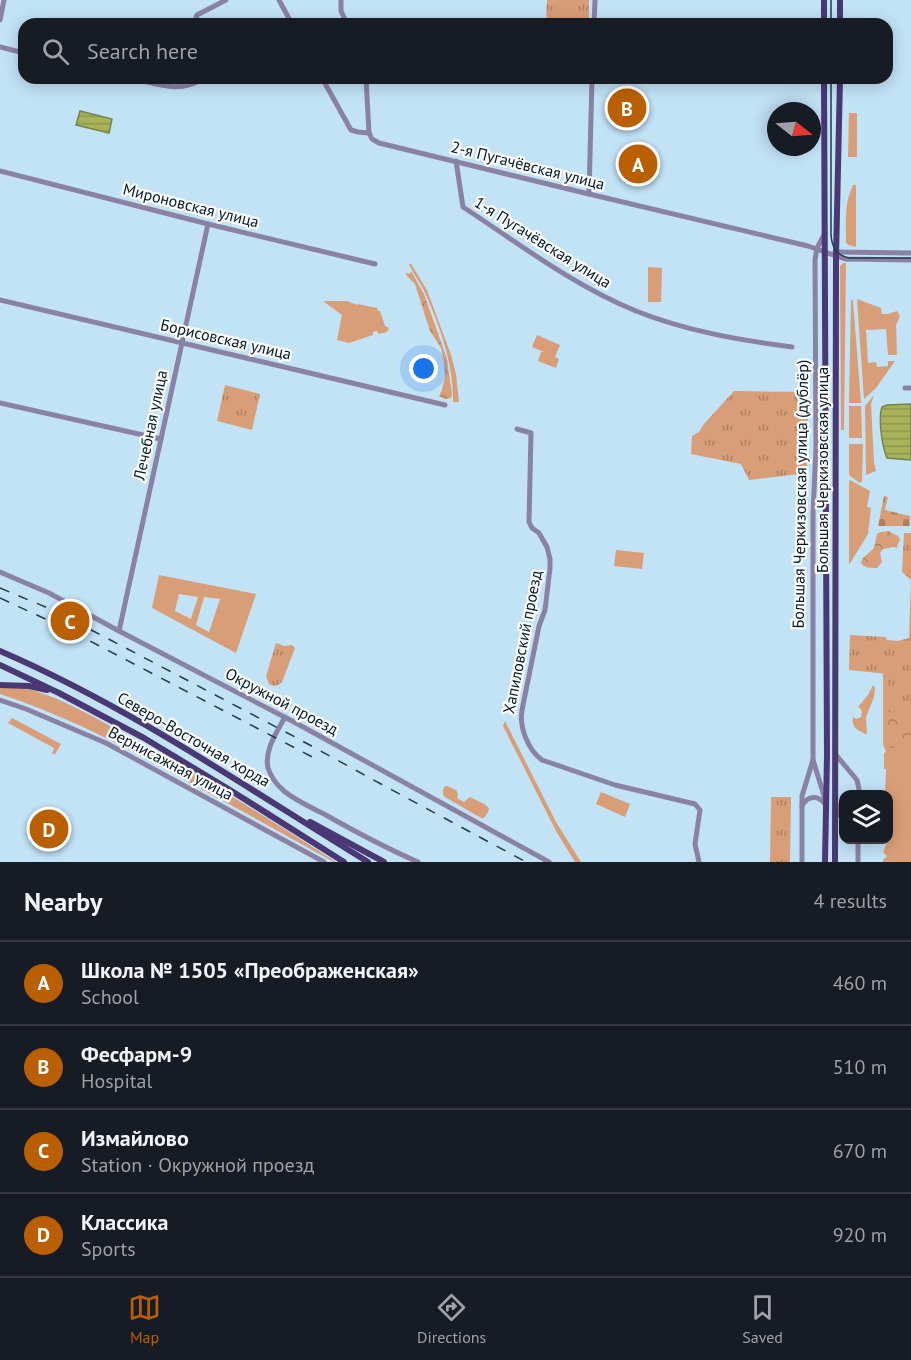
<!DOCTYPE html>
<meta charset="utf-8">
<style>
body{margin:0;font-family:"PT Sans",sans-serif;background:#242831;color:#f1f3f6}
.controls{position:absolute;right:18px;bottom:18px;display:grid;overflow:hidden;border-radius:12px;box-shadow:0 3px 15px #0003}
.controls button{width:54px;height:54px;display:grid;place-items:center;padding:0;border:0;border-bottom:2px solid #363941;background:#171b24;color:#f1f3f6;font:30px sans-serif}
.compass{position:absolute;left:767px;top:102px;width:54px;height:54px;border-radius:50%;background:#171b24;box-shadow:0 3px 15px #0003;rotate:107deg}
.you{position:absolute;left:424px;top:369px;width:21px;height:21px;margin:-15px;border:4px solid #fff;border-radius:50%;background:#1a73e8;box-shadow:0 0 0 9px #1a73e833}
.badge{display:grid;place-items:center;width:39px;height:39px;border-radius:50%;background:#b95f00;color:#fff;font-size:20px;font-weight:700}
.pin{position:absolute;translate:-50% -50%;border:3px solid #fff;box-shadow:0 2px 6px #0006}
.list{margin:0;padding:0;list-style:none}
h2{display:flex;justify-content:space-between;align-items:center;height:78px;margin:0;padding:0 24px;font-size:26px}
h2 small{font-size:20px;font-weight:400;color:#9ea1a6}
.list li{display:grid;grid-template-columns:39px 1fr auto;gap:18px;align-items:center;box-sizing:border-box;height:84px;padding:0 24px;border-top:2px solid #363941}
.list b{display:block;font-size:22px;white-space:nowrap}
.list p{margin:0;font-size:20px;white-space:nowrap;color:#9ea1a6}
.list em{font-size:20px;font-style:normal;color:#9ea1a6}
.icon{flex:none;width:33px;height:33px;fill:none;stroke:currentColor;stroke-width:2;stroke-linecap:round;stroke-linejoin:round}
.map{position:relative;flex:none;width:911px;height:862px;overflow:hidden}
.search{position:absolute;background:#171b24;box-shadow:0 3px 15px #0003;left:18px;right:18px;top:18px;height:66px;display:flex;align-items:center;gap:15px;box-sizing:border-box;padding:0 21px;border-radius:18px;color:#9ea1a6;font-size:22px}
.sheet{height:414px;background:#171b24}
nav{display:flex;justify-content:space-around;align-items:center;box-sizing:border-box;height:84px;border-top:2px solid #363941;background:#171b24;font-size:16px;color:#9ea1a6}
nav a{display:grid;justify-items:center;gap:3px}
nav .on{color:#b95f00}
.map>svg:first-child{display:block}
</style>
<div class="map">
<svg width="911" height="862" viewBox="0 0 911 862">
<defs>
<pattern id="forest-crowns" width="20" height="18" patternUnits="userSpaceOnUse" patternTransform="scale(1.5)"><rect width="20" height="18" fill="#d89e78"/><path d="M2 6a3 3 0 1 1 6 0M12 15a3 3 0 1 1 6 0" fill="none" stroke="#ad8062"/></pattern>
<pattern id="cemetery-stones" width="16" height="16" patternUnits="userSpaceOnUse" patternTransform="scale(1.5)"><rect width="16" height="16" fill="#d89e78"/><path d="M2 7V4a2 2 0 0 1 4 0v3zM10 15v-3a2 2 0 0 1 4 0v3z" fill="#ad8062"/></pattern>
<pattern id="park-tufts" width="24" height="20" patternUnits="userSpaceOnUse" patternTransform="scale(1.5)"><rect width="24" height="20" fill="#d89e78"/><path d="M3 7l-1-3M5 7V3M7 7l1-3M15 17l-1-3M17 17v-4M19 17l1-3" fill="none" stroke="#ad8062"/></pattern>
<pattern id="water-rules" width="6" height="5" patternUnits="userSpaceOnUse" patternTransform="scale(1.5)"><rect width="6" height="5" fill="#a7b259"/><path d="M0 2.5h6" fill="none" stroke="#8e984d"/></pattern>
</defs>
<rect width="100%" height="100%" fill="#c2e2f6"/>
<g fill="#d89e78" fill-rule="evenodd">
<polygon points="849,113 857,113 857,157 848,157"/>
<path d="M853,185h3v62l-8,-2 -2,-3c0,-19 -2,-39 7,-57z"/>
<polygon points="843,263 846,263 844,430 841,430 840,266"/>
<path d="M409,264h2l16,26 24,65 5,19 3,28h-6c1,-36 -13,-76 -28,-109 -4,-10 -12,-19 -16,-29z"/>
<polygon points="648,267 662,268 661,302 648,302"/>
<polygon points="851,299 853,301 861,403 849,403"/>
<polygon points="857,299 881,308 882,314 888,314 897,311 900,316 896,325 897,355 888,355 886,329 866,330 868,363 876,362 877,367 888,366 888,361 895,361 876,388 864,399"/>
<polygon points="323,301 346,301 358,305 358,304 377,308 378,311 380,311 385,326 389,328 387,332 379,334 377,331 373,332 373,335 349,343 337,340 342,315"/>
<polygon points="537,335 560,345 555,357 559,359 556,368 538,361 541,352 544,352 532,347"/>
<polygon points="874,395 871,404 874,463 876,471 866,475 865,406"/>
<polygon points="849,406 861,406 862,438 849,438"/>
<polygon points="849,444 863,444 862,481 860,483 850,476 849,474"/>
<polygon points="850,480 870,491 867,507 871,508 868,534 849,565 849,482"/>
<polygon points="616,550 644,553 642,569 614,566"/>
<path d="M159,575l97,19 -20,59 -84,-45zM179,594l19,3 -7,22 -16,-8zM204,597l16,2 -11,33 -13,-7z"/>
<polygon points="883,673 888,674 911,711 911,862 883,862 883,860 887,856 883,852 888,840 888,794 885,794 886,769 884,769 884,753 886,752 883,744"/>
<path d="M873,685l2,3 -1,9 -8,20 1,17h-1c-9,-4 -15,-7 -13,-17l3,2 5,-2 1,-5 -1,-3 -3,-2 10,-12z"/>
<path d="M0,688c11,0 22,-1 32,2 34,10 65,29 96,46 71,39 140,82 208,126h-2c-45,-25 -90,-50 -136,-75 -64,-36 -128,-70 -198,-93z"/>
<polygon points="12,718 61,744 55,754 52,754 54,748 8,723"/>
<polygon points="505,721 556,822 581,862 575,862 556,831 503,726"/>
<polygon points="445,786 447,786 456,790 458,794 457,798 464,802 470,797 484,804 489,808 488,812 484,818 481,818 445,797 443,795 443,790"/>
<polygon points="601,792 630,804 625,817 596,804"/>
</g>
<g fill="url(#forest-crowns)">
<polygon points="411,271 424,294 447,359 452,394 451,398 445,399 439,396 442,390 445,377 444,362 441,348 430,331 415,284 406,275 406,273 410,274"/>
<path d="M888,531l10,5 2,4 -3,6 1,2 -4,-1 -11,2 -3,4 2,9 -5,6c-6,0 -13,0 -16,-5l1,-4 12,-11 3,-14 4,-2z"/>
<polygon points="911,706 911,748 897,747 887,748 888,710"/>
</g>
<polygon fill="url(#cemetery-stones)" points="884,496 888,497 885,510 910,516 910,526 878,526"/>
<g fill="url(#park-tufts)">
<polygon points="547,0 589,0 589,24 546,24"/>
<polygon points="225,385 260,394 252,430 217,421"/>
<polygon points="734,391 808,392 807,473 749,480 741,464 691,454 692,436 699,432 704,424"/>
<polygon points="904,533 911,533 911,711 888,712 888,674 849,670 850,635 886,637 887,640 898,641 909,638 911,580 902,572"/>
<path d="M276,643l9,3 7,-1 3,3 -13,34c-4,4 -8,5 -13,2l-3,-8z"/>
<polygon points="771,797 791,797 790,862 770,862"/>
</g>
<g fill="url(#water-rules)" stroke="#75844a" stroke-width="1.5">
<polygon points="80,111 112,119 109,133 76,125"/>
<path d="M911,404v56l-24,-2c-5,-12 -9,-39 -5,-51l5,-2z"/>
</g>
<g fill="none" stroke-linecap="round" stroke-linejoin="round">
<g stroke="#8a82a5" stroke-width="5">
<polyline points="279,0 292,24"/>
<polyline points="341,0 341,11 347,24"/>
<polyline points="0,20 4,0"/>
<polyline points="200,24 196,17 197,15 226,0"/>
<polyline points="594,24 595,0"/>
<polyline points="0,47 24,53"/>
<path d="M131,78c28,6 47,16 74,0"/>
<polyline points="322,78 351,130 358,132 369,133"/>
<polyline points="366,78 369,133"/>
<polyline points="369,133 372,139 379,143 589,194 808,246 845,259 911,260"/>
<path d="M456,161l7,46c55,36 111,79 173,104 50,20 103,29 156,36"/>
<polyline points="0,171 208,224 375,264"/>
<polyline points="589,194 592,78"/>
<polyline points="835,252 911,253"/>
<polyline points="0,300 445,405"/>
<polyline points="905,388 911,388"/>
<polyline points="0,403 161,439"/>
<path d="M517,429l14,4 -2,89 3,6 7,5 8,14 3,12v9l-5,42 -6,16 -17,84c-3,17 6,40 20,50l73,25 80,19 5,6 -5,34 4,18"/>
<polyline points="0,572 49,593 119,631 294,722 549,862"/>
<polyline points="119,631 208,224"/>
<polyline points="0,700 26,709 106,743 324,862"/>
<path d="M285,717c-8,15 -21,33 -17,51 3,9 9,17 16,23 11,9 26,16 40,23 30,17 62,34 94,48"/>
<polyline points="836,755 857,780 860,794"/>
<polyline points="825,799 813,760 813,514 816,447 815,260 817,248 825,233"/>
<path d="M802,806c5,-10 16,-12 23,-2"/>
<polyline points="837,816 839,806 844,801"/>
<polyline points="858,840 858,862"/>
<polyline points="802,862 802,796 813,760"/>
</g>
<g stroke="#493873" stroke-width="6">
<polyline points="840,0 840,24"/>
<polyline points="824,24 824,0"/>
<polyline points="824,78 827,755 825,862"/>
<path d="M0,651c130,56 247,137 368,211"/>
<polyline points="0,665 59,693 144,738 230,790 344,862"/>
<polyline points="0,685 29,686 47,690"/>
<polyline points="310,822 384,862"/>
<polyline points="835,862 836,257 840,78"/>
</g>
<g stroke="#213c4b" stroke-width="1.5">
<polyline points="831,0 831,24"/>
<path d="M831,78v157c1,12 5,20 18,23h62"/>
</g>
<g stroke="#213c4b" stroke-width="1.5" stroke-dasharray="10 10" stroke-linecap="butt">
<polyline points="0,588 55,611 183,678 295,737 381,784 526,862"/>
<polyline points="0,598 67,629 318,760"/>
</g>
</g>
<g text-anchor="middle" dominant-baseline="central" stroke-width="4.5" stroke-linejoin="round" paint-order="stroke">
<g font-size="16" fill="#001a28" stroke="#fdfdfd">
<text transform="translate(528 165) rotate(14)">2-я Пугачёвская улица</text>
<text transform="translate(191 205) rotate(14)">Мироновская улица</text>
<text transform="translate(543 242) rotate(32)">1-я Пугачёвская улица</text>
<text transform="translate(226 339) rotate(13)">Борисовская улица</text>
<text transform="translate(150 425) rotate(-78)">Лечебная улица</text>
<text transform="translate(822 470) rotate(-90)">Большая Черкизовская улица</text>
<text transform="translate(800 494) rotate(-89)">Большая Черкизовская улица (дублёр)</text>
<text transform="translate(522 642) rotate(-79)">Хапиловский проезд</text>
<text transform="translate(282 701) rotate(28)">Окружной проезд</text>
<text transform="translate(194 739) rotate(30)">Северо-Восточная хорда</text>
<text transform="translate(171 763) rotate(28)">Вернисажная улица</text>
</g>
</g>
</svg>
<div class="controls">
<button><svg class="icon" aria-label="layers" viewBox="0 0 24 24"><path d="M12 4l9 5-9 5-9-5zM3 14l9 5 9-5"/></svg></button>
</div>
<svg class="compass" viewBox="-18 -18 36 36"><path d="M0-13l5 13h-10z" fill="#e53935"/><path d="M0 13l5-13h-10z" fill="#9ea1a6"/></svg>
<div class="you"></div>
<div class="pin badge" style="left:638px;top:164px">A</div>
<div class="pin badge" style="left:627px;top:108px">B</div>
<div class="pin badge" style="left:70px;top:621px">C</div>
<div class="pin badge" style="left:49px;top:829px">D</div>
<div class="search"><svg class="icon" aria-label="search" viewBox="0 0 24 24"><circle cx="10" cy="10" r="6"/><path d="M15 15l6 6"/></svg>Search here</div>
</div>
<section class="sheet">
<h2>Nearby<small>4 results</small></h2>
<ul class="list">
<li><span class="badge">A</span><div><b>Школа № 1505 «Преображенская»</b><p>School</p></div><em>460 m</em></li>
<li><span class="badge">B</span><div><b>Фесфарм-9</b><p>Hospital</p></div><em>510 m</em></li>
<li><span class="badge">C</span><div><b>Измайлово</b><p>Station · Окружной проезд</p></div><em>670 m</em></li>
<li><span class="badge">D</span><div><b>Классика</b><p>Sports</p></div><em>920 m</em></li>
</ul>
</section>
<nav>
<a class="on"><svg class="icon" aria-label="map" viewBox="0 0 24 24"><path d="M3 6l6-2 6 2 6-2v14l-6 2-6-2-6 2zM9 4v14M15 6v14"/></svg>Map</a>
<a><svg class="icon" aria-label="directions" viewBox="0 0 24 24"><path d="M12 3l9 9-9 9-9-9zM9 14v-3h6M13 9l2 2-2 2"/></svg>Directions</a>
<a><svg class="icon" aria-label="saved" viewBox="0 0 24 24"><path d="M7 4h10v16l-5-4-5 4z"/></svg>Saved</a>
</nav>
